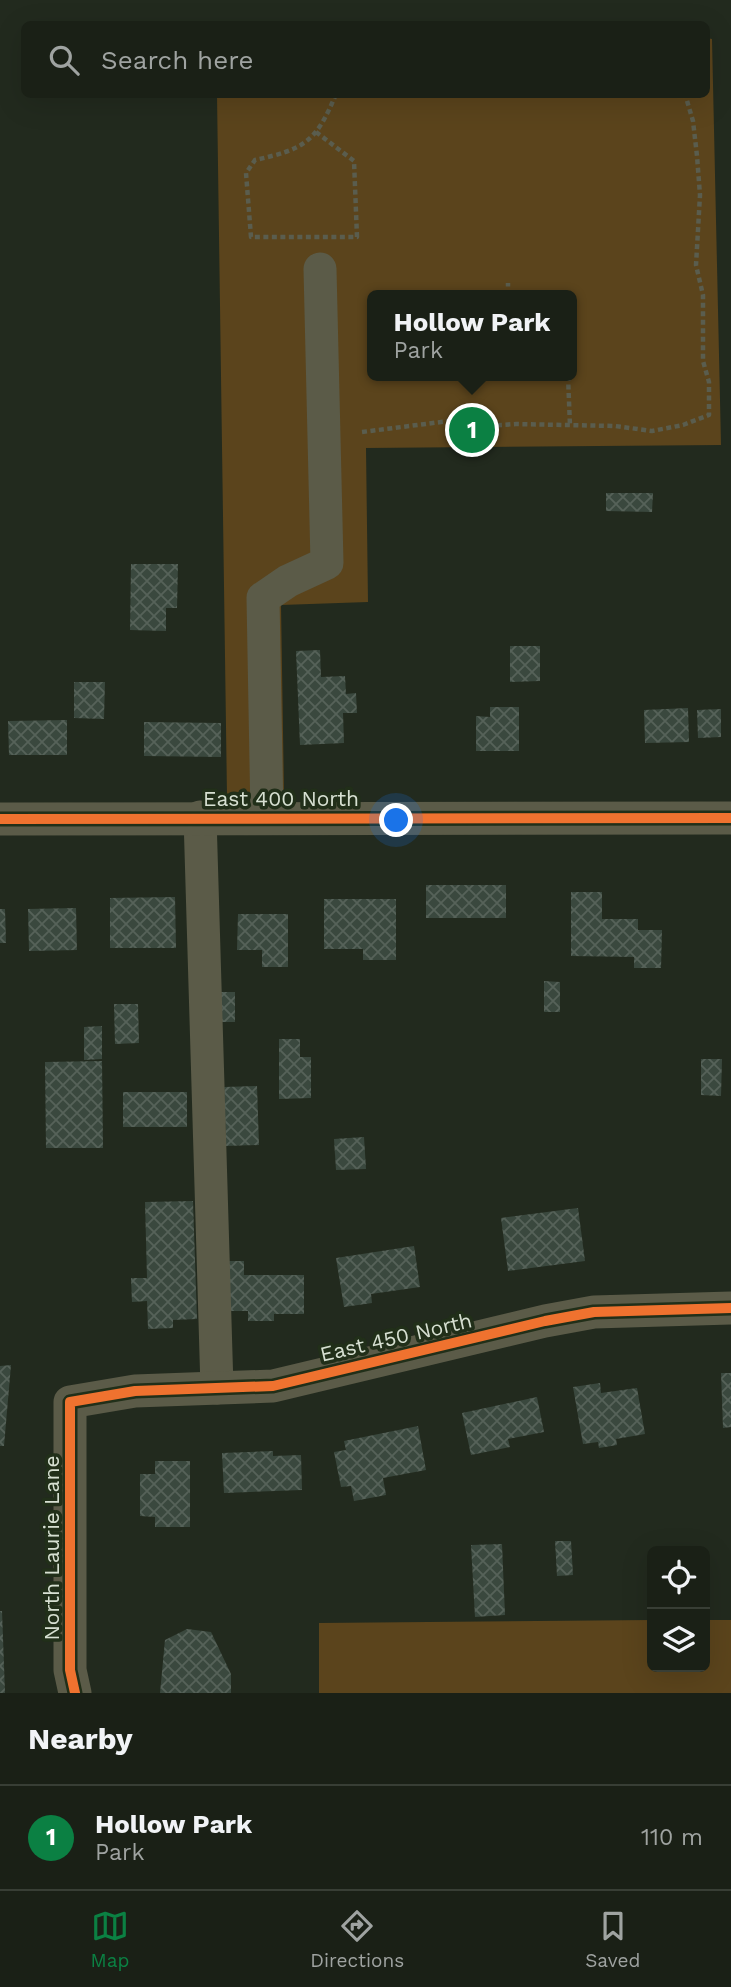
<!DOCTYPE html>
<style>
body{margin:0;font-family:"Work Sans",sans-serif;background:#272d23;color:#f1f3f6}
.controls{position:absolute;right:21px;bottom:21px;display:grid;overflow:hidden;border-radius:10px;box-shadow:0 7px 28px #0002}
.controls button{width:63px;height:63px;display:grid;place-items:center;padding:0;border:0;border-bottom:2px solid #383e35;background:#1a2016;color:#f1f3f6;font:35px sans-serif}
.you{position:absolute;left:397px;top:821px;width:24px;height:24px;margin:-18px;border:5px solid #fff;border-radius:50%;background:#1a73e8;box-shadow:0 0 0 10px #1a73e833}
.badge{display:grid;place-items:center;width:46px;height:46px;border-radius:50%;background:#0b8043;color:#fff;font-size:23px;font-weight:700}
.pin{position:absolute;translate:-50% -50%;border:4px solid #fff;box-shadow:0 2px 7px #0006}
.popup{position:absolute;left:367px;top:290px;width:210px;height:91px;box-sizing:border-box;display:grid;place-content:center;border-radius:10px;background:#1a2016;filter:drop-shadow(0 2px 5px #0005);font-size:23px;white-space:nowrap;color:#9fa3a1}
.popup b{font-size:26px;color:#f1f3f6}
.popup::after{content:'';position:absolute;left:50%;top:100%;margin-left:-14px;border:14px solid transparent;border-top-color:#1a2016}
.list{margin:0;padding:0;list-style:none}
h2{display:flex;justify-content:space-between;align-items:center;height:91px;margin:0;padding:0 28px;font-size:30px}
h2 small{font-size:23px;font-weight:400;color:#9fa3a1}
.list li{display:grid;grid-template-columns:46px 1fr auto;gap:21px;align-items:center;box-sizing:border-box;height:105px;padding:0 28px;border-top:2px solid #383e35}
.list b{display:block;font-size:26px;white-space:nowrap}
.list p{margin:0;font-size:23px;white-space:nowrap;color:#9fa3a1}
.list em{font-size:23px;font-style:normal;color:#9fa3a1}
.icon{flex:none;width:38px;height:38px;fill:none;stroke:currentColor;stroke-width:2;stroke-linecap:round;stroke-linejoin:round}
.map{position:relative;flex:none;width:731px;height:1693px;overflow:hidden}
.search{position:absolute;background:#1a2016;box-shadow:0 7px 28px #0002;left:21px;right:21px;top:21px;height:77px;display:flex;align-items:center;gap:18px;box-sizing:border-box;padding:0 24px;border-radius:10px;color:#9fa3a1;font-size:26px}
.sheet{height:196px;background:#1a2016}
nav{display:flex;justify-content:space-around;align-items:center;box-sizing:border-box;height:98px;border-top:2px solid #383e35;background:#1a2016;font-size:19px;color:#9fa3a1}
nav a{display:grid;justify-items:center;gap:4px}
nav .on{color:#0b8043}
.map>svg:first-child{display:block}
</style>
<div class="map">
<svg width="731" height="1693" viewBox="0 0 731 1693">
<defs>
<pattern id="building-cross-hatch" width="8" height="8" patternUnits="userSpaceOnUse" patternTransform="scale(1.75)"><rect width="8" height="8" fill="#3a483e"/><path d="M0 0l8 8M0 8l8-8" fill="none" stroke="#566259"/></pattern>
</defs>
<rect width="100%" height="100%" fill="#222a1e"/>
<g fill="#5b441c" fill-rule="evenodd">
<path d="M707,38l5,1 9,406 -355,3 2,154 -87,3 3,189 -57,3 -10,-702 489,-1zM372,295h200v81h-200z"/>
<polygon points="652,1620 652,1667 705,1667 705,1620 731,1620 731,1693 319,1693 319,1623"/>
</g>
<g fill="url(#building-cross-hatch)">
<polygon points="606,493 653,493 652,512 606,511"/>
<polygon points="131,564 178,564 177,608 166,608 166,631 130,630"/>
<polygon points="510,646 540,646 540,681 510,682"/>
<polygon points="320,650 321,677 345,676 346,694 356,693 357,713 343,713 344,743 300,745 296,651"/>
<polygon points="74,682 105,682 104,719 74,718"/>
<polygon points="490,707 519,707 519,751 476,751 476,716 490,717"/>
<polygon points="688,708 689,742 645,743 644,710"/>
<polygon points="721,709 721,737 698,738 697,710"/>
<polygon points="67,720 67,755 9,755 8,721"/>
<polygon points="144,722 221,723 221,757 144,756"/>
<rect x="426" y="885" width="80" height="33"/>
<polygon points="571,892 602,892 602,919 638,919 638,930 662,930 661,968 634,968 634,957 571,956"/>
<polygon points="175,897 176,948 110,948 110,898"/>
<polygon points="324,899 396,899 396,960 363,960 363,949 324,949"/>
<polygon points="76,908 77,950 29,951 28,909"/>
<polygon points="0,909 5,909 6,943 0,943"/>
<polygon points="238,914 288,914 288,967 262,967 262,950 237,950"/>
<polygon points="544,981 560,982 560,1012 544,1012"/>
<rect x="214" y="992" width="21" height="30"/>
<polygon points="114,1004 138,1004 139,1043 115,1044"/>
<polygon points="102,1026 102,1059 84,1060 84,1027"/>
<polygon points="279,1039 300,1039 300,1057 311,1057 311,1098 279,1099"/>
<polygon points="701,1059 722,1059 721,1096 701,1095"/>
<polygon points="102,1061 103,1148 46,1148 45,1062"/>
<polygon points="257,1086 259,1145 226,1146 224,1087"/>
<rect x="123" y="1092" width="64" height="35"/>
<polygon points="364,1137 366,1169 336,1170 334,1139"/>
<polygon points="193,1201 197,1319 173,1320 173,1328 148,1329 147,1301 132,1302 131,1278 147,1278 145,1202"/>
<polygon points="578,1208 585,1261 508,1271 501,1218"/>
<polygon points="414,1246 420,1287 371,1294 372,1303 344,1307 336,1258"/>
<polygon points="222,1261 244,1261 244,1275 304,1275 304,1314 274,1314 274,1321 248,1321 248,1311 222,1311"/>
<polygon points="11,1365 4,1446 0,1446 0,1366"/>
<polygon points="721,1373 731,1373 731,1427 723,1428"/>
<polygon points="600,1383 601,1393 637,1388 645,1434 616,1439 617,1445 599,1448 598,1442 583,1444 573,1387"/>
<polygon points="537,1397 544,1432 508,1439 510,1447 471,1455 462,1413"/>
<polygon points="418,1426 426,1470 383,1478 386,1495 354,1501 351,1486 341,1487 334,1452 346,1450 344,1441"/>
<polygon points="273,1451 273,1456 301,1455 302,1490 224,1493 222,1453"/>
<polygon points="155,1461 190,1461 190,1527 155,1527 155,1517 140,1516 140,1474 155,1474"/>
<polygon points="555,1541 571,1541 573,1575 557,1576"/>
<polygon points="502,1544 505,1615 475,1617 471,1545"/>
<polygon points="0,1611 2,1611 5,1693 0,1693"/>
<polygon points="187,1629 211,1632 231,1674 231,1693 160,1693 165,1640"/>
</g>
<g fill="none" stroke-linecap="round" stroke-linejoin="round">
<g stroke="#5a5d4e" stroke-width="4.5" stroke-dasharray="5 3.5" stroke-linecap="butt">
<path d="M316,132l38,29 3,76h-106l-5,-64 9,-13c50,-11 61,-18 81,-66"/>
<polyline points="508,295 508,283"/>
<polyline points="568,376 570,426"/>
<polyline points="362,432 449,421 484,426 516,424 615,426 652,431 683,425 709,415 709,382 703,361 703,295 696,265 700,195 697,156 693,121 685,94"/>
</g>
<g stroke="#5b5b48" stroke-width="33">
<polyline points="200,817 217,1388"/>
<polyline points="267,817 263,598 288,581 327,563 320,269"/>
<polyline points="0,819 731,818"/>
<polyline points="75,1693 70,1670 70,1402 135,1391 273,1386 545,1321 594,1312 731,1308"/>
</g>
<g stroke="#212f19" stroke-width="15">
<g id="cycleway">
<polyline points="0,819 731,818"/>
<polyline points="75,1693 70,1670 70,1402 135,1391 273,1386 545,1321 594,1312 731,1308"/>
</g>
</g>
<use href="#cycleway" stroke="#ef722f" stroke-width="10"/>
</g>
<g text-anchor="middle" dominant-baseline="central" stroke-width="7" stroke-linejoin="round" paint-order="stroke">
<g font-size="21" fill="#d7e0d2" stroke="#212f19">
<text x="281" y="798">East 400 North</text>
<text transform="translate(396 1337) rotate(-13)">East 450 North</text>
<text transform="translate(51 1548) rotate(-90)">North Laurie Lane</text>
</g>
</g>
</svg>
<div class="controls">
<button><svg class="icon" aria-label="locate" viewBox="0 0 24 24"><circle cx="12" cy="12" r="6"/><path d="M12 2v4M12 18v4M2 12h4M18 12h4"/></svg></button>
<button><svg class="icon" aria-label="layers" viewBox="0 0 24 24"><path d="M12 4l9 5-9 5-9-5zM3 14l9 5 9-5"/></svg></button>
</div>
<div class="you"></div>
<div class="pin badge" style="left:472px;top:430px">1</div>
<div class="popup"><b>Hollow Park</b>Park</div>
<div class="search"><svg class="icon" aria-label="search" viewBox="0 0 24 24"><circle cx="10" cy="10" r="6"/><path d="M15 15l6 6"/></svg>Search here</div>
</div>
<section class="sheet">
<h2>Nearby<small></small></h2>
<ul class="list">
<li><span class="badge">1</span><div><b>Hollow Park</b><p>Park</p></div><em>110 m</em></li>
</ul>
</section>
<nav>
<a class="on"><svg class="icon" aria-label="map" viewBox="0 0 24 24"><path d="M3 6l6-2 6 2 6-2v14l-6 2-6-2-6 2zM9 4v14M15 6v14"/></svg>Map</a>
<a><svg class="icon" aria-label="directions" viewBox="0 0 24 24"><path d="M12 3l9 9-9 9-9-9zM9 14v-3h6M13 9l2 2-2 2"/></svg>Directions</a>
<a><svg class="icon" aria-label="saved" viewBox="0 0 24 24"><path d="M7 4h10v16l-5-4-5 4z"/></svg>Saved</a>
</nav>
